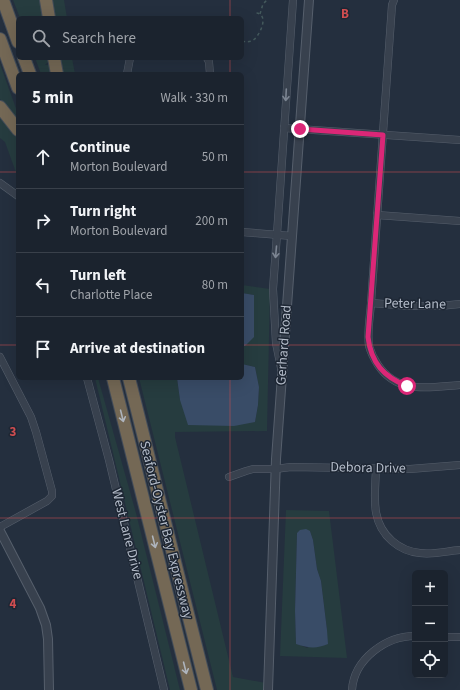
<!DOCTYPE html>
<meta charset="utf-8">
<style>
body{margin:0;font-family:"Source Sans 3",sans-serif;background:#242b36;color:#f1f3f6}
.controls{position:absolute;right:12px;bottom:12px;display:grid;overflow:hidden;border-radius:6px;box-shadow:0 4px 16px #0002}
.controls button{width:36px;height:36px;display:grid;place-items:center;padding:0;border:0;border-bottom:1px solid #39404a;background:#1b232e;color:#f1f3f6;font:20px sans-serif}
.stop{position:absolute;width:12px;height:12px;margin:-9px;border:3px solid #db2777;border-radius:50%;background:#fff}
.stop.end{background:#db2777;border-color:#fff;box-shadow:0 1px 4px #0008}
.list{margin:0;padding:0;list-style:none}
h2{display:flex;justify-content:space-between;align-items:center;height:52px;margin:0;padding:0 16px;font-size:17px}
h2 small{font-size:13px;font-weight:400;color:#a0a4aa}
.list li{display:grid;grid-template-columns:26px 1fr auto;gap:12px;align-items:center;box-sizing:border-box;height:64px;padding:0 16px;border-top:1px solid #39404a}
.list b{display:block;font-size:15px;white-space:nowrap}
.list p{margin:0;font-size:13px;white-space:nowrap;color:#a0a4aa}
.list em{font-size:13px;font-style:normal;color:#a0a4aa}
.icon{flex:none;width:22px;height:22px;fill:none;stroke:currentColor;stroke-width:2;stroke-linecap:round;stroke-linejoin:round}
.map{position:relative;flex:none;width:460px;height:690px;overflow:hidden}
.search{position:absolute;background:#1b232e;box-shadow:0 4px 16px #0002;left:16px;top:16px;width:228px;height:44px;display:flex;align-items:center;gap:10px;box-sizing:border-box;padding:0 14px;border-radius:6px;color:#a0a4aa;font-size:15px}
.panel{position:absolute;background:#1b232e;box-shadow:0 4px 16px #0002;left:16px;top:72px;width:228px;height:308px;border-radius:6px}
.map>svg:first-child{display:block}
</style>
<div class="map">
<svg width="460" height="690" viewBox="0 0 460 690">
<rect width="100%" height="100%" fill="#242f3e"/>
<g fill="#263c3f" fill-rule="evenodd">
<polygon points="13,0 41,0 44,18 20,18"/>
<polygon points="51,0 64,0 67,18 54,18"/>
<polygon points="35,58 49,58 49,61 45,65 52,64 53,74 41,74"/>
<polygon points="60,58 72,58 75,74 63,74"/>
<polygon points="0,64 18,114 18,121 0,99"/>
<polygon points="0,112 18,140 18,178 5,142 0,138"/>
<polygon points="242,285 270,289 267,431 175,432 175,437 233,677 266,683 266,690 217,690 139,378 177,378 180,400 255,422 258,405 259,387 255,367 242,364 242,346 245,346 254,295 242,293"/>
<polygon points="95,378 98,378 136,513 180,690 170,690"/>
<path d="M286,510l43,1 18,147 -67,-2zM310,531l3,9 4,29 4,12 6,49 -20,18 -11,-5 -1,-32 2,-78z"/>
</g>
<g fill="#394c67">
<polygon points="242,293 254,295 254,337 245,346 242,346"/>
<polygon points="242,364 255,367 259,387 258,405 255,422 234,426 188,425 180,400 177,378 242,378"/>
<path d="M306,529l4,2 3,9 4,29 4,12 6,49 1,14c-12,5 -19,4 -32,0l-1,-33 2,-78 3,-3z"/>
</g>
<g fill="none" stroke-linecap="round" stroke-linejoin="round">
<g stroke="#565f6c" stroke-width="8">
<g id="minor">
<path d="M394,0l-2,5 -21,298c-1,14 -4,29 -2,43 2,7 5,13 9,19 20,30 52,22 82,20"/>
<polyline points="207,58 209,62 210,74"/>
<polyline points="127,74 130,58"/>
<polyline points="284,128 460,140"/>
<polyline points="0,183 18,196"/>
<polyline points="377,215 460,221"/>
<polyline points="242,232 292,236"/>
<polyline points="371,303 410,306 440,306 460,304"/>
<polyline points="0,357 31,417 36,432 52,491 52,496 47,501 0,527"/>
<polyline points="281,368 276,343 273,289 277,234 293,0"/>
<polyline points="87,378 109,460 164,690"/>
<path d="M376,469c-1,27 -6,53 16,72 8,7 17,11 28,12 13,2 27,-2 40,-3"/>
<polyline points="229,477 246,471 253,469 275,469 291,467 410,469 460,465"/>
<polyline points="445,637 460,637"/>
<path d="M352,690c2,-31 34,-54 63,-54"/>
</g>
</g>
<g stroke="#565f6c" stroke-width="10">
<g id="tertiary">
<polyline points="0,531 40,608 46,625 48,639 49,690"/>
<polyline points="268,690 276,459 309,0"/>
</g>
</g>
<g stroke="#434c59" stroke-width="14">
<g id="motorway">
<polyline points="3,0 18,42"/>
<polyline points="46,0 49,18"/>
<polyline points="0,39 18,88"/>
<polyline points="24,58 30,74"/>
<polyline points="54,58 57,74"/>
<polyline points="0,107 18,130"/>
<polyline points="113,378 191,690"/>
<polyline points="129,378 207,690"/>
</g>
</g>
<g stroke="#44595c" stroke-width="1.5" stroke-dasharray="3 3" stroke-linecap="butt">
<polyline points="260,14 263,4 267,0"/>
<path d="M242,41c4,1 6,1 10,0 6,-3 15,-20 9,-26 -2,-2 -4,-2 -6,-2"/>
</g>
<use href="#minor" stroke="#38414e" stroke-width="7"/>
<use href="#tertiary" stroke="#38414e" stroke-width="8"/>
<use href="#motorway" stroke="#746855" stroke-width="12"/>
</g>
<defs><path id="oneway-shaft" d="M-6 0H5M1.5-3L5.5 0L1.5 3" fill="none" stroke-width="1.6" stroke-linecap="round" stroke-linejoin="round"/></defs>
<g stroke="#7c8592">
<use href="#oneway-shaft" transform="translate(286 95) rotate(93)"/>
<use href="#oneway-shaft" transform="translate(276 252) rotate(95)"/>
</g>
<g stroke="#aeb4bd">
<use href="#oneway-shaft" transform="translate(122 416) rotate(76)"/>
<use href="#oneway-shaft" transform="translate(154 542) rotate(76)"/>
<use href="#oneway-shaft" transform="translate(185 668) rotate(76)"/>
</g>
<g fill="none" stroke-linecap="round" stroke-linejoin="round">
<path stroke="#db2777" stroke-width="5" d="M300,129l83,6 -15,202c3,26 16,40 39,49"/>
</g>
<path fill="none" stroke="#ce4d50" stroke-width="1" stroke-opacity="0.55" d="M230,0v18M230,58v16M0,172h18M242,172h218M0,345h18M242,345h218M230,378v312M0,518h460"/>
<g text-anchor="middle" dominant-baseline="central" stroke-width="3" stroke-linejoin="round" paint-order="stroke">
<g font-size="14" fill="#b4bcc9" stroke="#1d2633">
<text transform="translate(415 304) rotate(1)">Peter Lane</text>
<text transform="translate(284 345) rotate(-86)">Gerhard Road</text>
<text transform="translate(368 468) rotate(1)">Debora Drive</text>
<text transform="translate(166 530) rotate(76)">Seaford-Oyster Bay Expressway</text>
<text transform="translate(127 534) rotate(76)">West Lane Drive</text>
</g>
</g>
<g font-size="13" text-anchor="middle" font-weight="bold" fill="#ce4d50" stroke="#1d2633" stroke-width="3" stroke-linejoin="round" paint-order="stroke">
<text x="345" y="18">B</text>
<text x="13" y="436">3</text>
<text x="13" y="608">4</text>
</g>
</svg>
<div class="controls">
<button>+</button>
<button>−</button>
<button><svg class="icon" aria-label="locate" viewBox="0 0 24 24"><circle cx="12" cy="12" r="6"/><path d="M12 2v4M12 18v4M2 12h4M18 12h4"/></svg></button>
</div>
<div class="stop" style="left:407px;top:386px"></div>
<div class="stop end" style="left:300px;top:129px"></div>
<div class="search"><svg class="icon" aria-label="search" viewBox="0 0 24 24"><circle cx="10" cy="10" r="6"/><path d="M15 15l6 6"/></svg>Search here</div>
<section class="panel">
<h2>5 min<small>Walk · 330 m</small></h2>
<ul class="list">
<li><svg class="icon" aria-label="ahead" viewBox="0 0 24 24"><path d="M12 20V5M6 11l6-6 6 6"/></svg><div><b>Continue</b><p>Morton Boulevard</p></div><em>50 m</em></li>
<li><svg class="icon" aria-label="right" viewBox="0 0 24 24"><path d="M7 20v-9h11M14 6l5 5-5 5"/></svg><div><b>Turn right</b><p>Morton Boulevard</p></div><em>200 m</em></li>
<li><svg class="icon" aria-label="left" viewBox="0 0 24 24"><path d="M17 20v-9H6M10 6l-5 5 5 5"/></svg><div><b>Turn left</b><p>Charlotte Place</p></div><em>80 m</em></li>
<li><svg class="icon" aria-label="arrive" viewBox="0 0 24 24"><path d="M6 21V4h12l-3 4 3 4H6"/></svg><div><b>Arrive at destination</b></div></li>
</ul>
</section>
</div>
